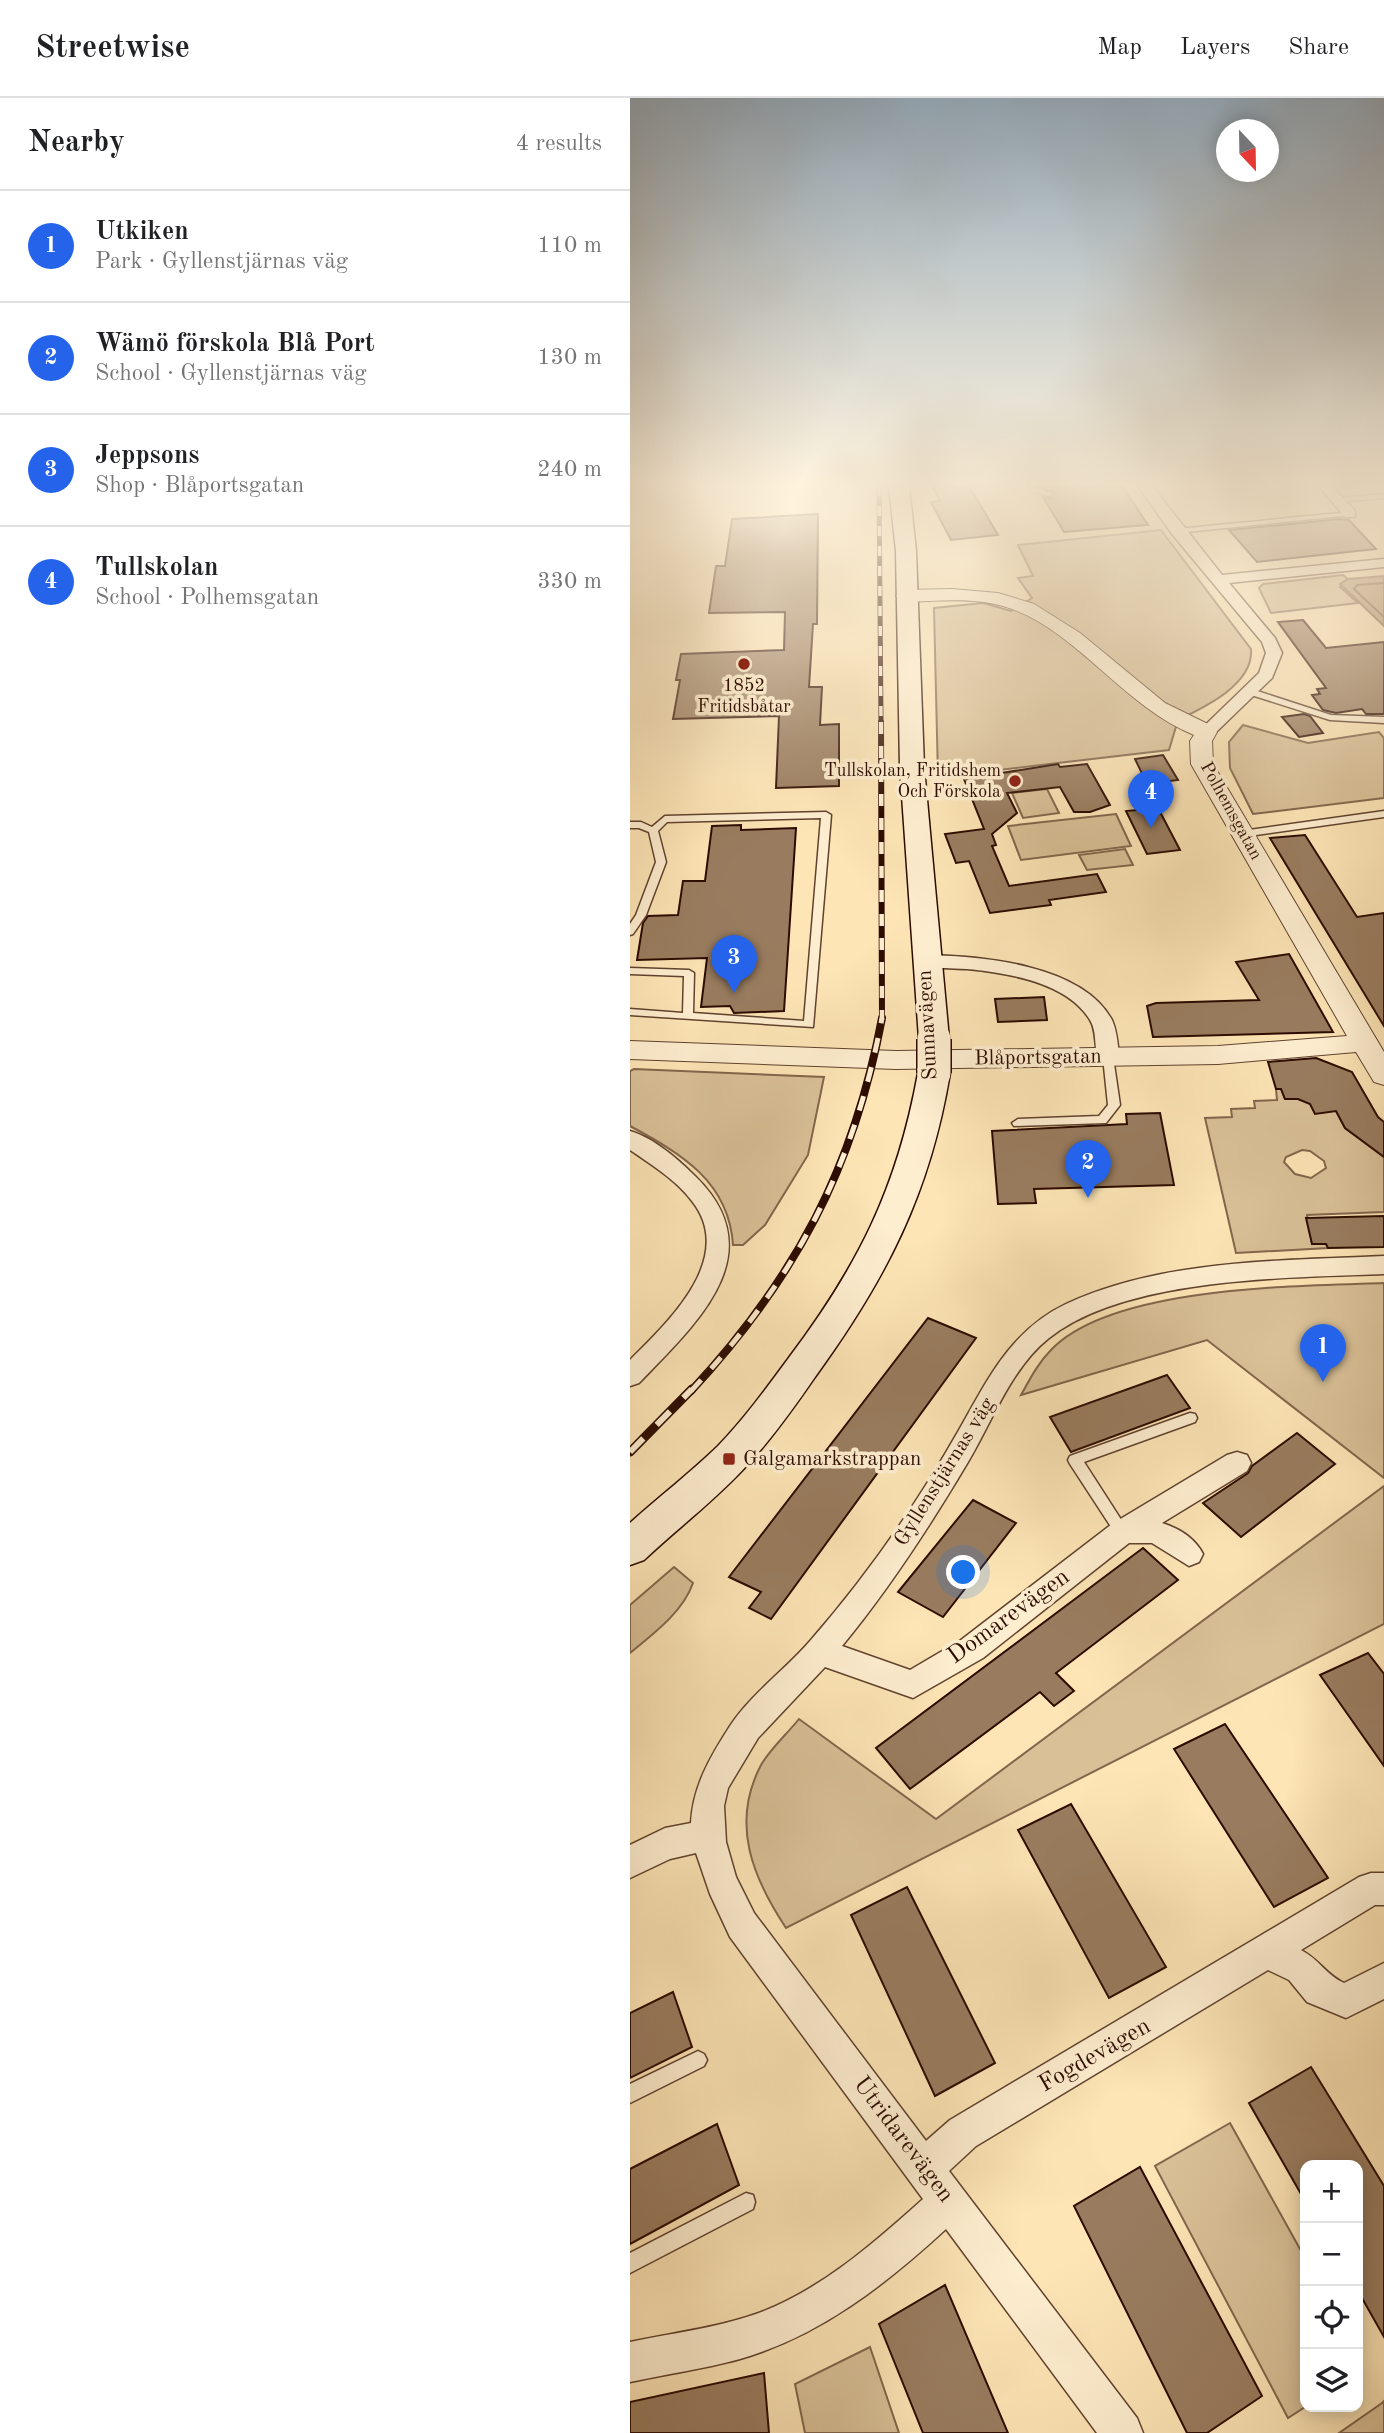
<!DOCTYPE html>
<meta charset="utf-8">
<style>
body{margin:0;font-family:"Old Standard TT",serif;background:#f2f2f2;color:#202124}
.controls{position:absolute;right:21px;bottom:21px;display:grid;overflow:hidden;border-radius:14px;box-shadow:0 4px 18px #0003}
.controls button{width:63px;height:63px;display:grid;place-items:center;padding:0;border:0;border-bottom:2px solid #e0e0e0;background:#fff;color:#202124;font:35px sans-serif}
.compass{position:absolute;left:586px;top:21px;width:63px;height:63px;border-radius:50%;background:#fff;box-shadow:0 4px 18px #0003;rotate:158deg}
.you{position:absolute;left:334px;top:1475px;width:24px;height:24px;margin:-18px;border:5px solid #fff;border-radius:50%;background:#1a73e8;box-shadow:0 0 0 10px #1a73e833}
.badge{display:grid;place-items:center;width:46px;height:46px;border-radius:50%;background:#2563eb;color:#fff;font-size:23px;font-weight:700}
.pin{position:absolute;translate:-50% -58px;filter:drop-shadow(0 2px 4px #0008)}
.pin::after{content:'';position:absolute;top:37px;width:24px;height:21px;background:inherit;clip-path:polygon(0 0,100% 0,50% 100%)}
.list{margin:0;padding:0;list-style:none}
h2{display:flex;justify-content:space-between;align-items:center;height:91px;margin:0;padding:0 28px;font-size:30px}
h2 small{font-size:23px;font-weight:400;color:#757577}
.list li{display:grid;grid-template-columns:46px 1fr auto;gap:21px;align-items:center;box-sizing:border-box;height:112px;padding:0 28px;border-top:2px solid #e0e0e0}
.list b{display:block;font-size:26px;white-space:nowrap}
.list p{margin:0;font-size:23px;white-space:nowrap;color:#757577}
.list em{font-size:23px;font-style:normal;color:#757577}
.icon{flex:none;width:38px;height:38px;fill:none;stroke:currentColor;stroke-width:2;stroke-linecap:round;stroke-linejoin:round}
.map{position:relative;flex:none;width:754px;height:2335px;overflow:hidden}
header{display:flex;align-items:center;gap:42px;box-sizing:border-box;height:98px;padding:0 35px;background:#fff;border-bottom:2px solid #e0e0e0}
header strong{font-size:33px}
nav{display:flex;gap:38px;margin-inline-start:auto;font-size:24px}
main{display:flex}
aside{flex:1;background:#fff}
.map>svg:first-child{display:block}
</style>
<header>
<strong>Streetwise</strong>
<nav><a>Map</a><a>Layers</a><a>Share</a></nav>
</header>
<main>
<aside>
<h2>Nearby<small>4 results</small></h2>
<ul class="list">
<li><span class="badge">1</span><div><b>Utkiken</b><p>Park · Gyllenstjärnas väg</p></div><em>110 m</em></li>
<li><span class="badge">2</span><div><b>Wämö förskola Blå Port</b><p>School · Gyllenstjärnas väg</p></div><em>130 m</em></li>
<li><span class="badge">3</span><div><b>Jeppsons</b><p>Shop · Blåportsgatan</p></div><em>240 m</em></li>
<li><span class="badge">4</span><div><b>Tullskolan</b><p>School · Polhemsgatan</p></div><em>330 m</em></li>
</ul>
</aside>
<div class="map">
<svg width="754" height="2335" viewBox="0 0 754 2335">
<rect width="100%" height="100%" fill="#fde5b6"/>
<filter id="stains"><feTurbulence type="fractalNoise" baseFrequency=".00286" numOctaves="4"/><feColorMatrix values="0 0 0 0 .2 0 0 0 0 .09 0 0 0 0 .02 0 0 0 .5 -.17"/></filter>
<radialGradient id="worn" r=".72"><stop offset=".6" stop-color="#630" stop-opacity="0"/><stop offset="1" stop-color="#630" stop-opacity=".3"/></radialGradient>
<g fill="#d9c097" stroke="#82664c" stroke-width="2" fill-rule="evenodd">
<path d="M531,432l90,119c3,35 -46,58 -73,71l-9,30 -231,27 -4,-169 49,-5 28,8 21,-13 -14,-20 15,-2 -15,-31z"/>
<polygon points="713,477 718,481 710,489 728,505 641,515 629,490 633,486"/>
<polygon points="613,627 678,645 749,634 754,640 754,700 623,716 600,670 599,644"/>
<polygon points="417,691 429,715 393,720 382,695"/>
<polygon points="486,716 501,748 391,762 378,728"/>
<polygon points="495,751 503,767 457,772 449,757"/>
<path d="M4,971l190,8 -16,78 -43,70 -22,20h-10c-4,-63 -51,-91 -103,-119v-55z"/>
<path d="M646,991h5l4,10h13l38,12 9,17 39,29v55l-77,3 5,29h14l2,4 -92,5 -31,-135 27,-1 -1,-8 24,-1 -1,-7 23,-1zM672,1052l8,1 14,10 2,7 -15,10 -16,-4 -11,-12 2,-5z"/>
<path d="M754,1185v195l-177,-138 -186,55c9,-16 17,-32 30,-45 61,-64 248,-64 333,-67z"/>
<path d="M754,1388v138l-598,304c-33,-50 -56,-104 -25,-163 9,-16 26,-31 38,-46l137,100z"/>
<path d="M44,1469l19,16c-10,29 -40,51 -63,70v-48z"/>
<polygon points="600,2025 675,2160 675,2309 658,2320 525,2068"/>
<polygon points="240,2249 269,2335 175,2335 165,2286"/>
<polygon points="754,2303 754,2335 709,2335 752,2305"/>
</g>
<polygon fill="#b69b78" stroke="#7f6148" stroke-width="2" points="754,478 754,528 710,486 718,481"/>
<g fill="none" stroke-linecap="round" stroke-linejoin="round">
<polyline stroke="#71533c" stroke-width="2" points="754,485 727,487 724,491 754,519"/>
</g>
<g fill="#997c5f" stroke="#2c0b00" stroke-width="2">
<polygon points="302,388 339,388 368,437 321,442 301,404 310,403"/>
<polygon points="407,388 492,388 518,427 434,434 413,399 421,400 425,395"/>
<polygon points="188,416 187,526 183,526 179,589 192,589 190,627 209,626 209,688 146,690 149,618 43,621 50,582 46,582 51,556 154,552 155,514 79,515 86,468 95,468 102,421"/>
<polygon points="710,421 719,422 746,451 627,464 599,432"/>
<polygon points="673,522 696,550 754,544 754,616 736,616 732,611 706,615 693,612 682,597 690,596 687,591 696,590 648,524"/>
<polygon points="674,616 680,618 693,635 669,639 652,619"/>
<polygon points="533,657 548,682 517,686 505,661"/>
<polygon points="428,666 430,669 457,666 480,707 460,714 444,714 430,689 377,695 387,715 362,736 366,747 362,748 379,788 467,776 476,794 419,802 421,807 360,815 339,763 326,765 315,736 354,731 334,681"/>
<polygon points="528,710 550,752 517,756 496,713"/>
<polygon points="111,727 111,732 166,730 154,913 104,915 100,908 71,909 77,860 7,862 13,825 18,818 48,817 53,783 75,783 82,728"/>
<polygon points="675,737 727,819 754,815 754,928 640,740"/>
<polygon points="659,856 703,934 523,939 517,908 526,905 629,902 606,864"/>
<polygon points="414,899 417,922 368,924 365,901"/>
<polygon points="686,960 722,974 748,1019 754,1024 754,1059 715,1030 706,1013 685,1016 680,1006 668,1001 655,1001 651,991 646,991 638,964"/>
<polygon points="530,1015 544,1087 404,1091 406,1105 368,1106 362,1033 497,1026 496,1016"/>
<polygon points="754,1118 754,1149 698,1150 696,1146 682,1146 676,1120"/>
<polygon points="298,1220 346,1240 141,1521 119,1510 131,1494 99,1479"/>
<polygon points="537,1277 560,1310 441,1354 420,1319"/>
<polygon points="667,1335 705,1366 611,1439 573,1405 618,1375 622,1368"/>
<polygon points="343,1402 386,1425 313,1519 268,1494"/>
<polygon points="513,1450 548,1482 426,1575 444,1593 424,1608 410,1594 280,1691 246,1650"/>
<polygon points="738,1555 754,1576 754,1668 690,1577"/>
<polygon points="595,1626 698,1780 644,1809 544,1651"/>
<polygon points="441,1706 536,1869 479,1900 388,1732"/>
<polygon points="277,1789 365,1965 305,1998 221,1817"/>
<polygon points="43,1894 62,1949 0,1980 0,1915"/>
<polygon points="681,1969 754,2088 754,2239 728,2193 728,2067 675,2067 675,2103 619,2005"/>
<polygon points="87,2026 109,2087 0,2146 0,2071"/>
<polygon points="510,2069 632,2298 577,2335 557,2335 444,2108"/>
<polygon points="315,2187 378,2335 293,2335 249,2226"/>
<polygon points="134,2275 139,2335 0,2335 0,2304"/>
</g>
<g fill="none" stroke-linecap="round" stroke-linejoin="round">
<g stroke="#60422e" stroke-width="3">
<g id="service">
<polygon points="398,388 404,388 407,391 423,396 420,398 403,394"/>
<polygon points="754,396 754,400 708,404 705,402 708,400"/>
<polygon points="720,414 722,415 722,417 547,435 543,433 547,431"/>
<polygon points="618,592 624,592 701,617 754,619 754,625 700,622 618,596"/>
<polygon points="754,713 754,719 612,739 607,736 612,733"/>
<polygon points="196,714 201,717 183,929 0,917 0,911 53,915 54,878 0,876 0,870 59,872 64,875 63,915 174,923 191,720 37,724 28,733 36,764 16,817 3,836 0,837 0,826 6,817 26,764 19,734 9,730 0,730 0,724 11,724 22,729 35,718"/>
<polygon points="478,956 483,959 490,1007 476,1025 384,1028 382,1025 388,1021 469,1018 478,1007 473,959"/>
<polygon points="560,1315 565,1316 567,1320 565,1324 454,1364 499,1434 497,1438 492,1440 487,1438 440,1366 438,1362 440,1358"/>
<polygon points="68,1953 74,1956 77,1962 74,1968 0,2005 0,1986"/>
<polygon points="116,2095 123,2097 125,2104 123,2111 0,2175 0,2155"/>
</g>
</g>
<g stroke="#60422e" stroke-width="3">
<g id="minor">
<polygon points="508,388 522,388 592,477 754,461 754,469 599,485 645,540 652,555 642,580 582,638 576,639 568,634 629,575 636,555 632,544 542,436"/>
<polygon points="689,388 702,388 725,413 725,419 715,419"/>
<path d="M295,857c55,1 157,9 187,65 5,11 6,25 7,37l-3,5h-16c-7,-12 -2,-29 -10,-42 -23,-38 -83,-47 -123,-51 -16,-1 -33,0 -49,-4l-3,-4 3,-4z"/>
<path d="M0,1033c24,7 49,29 66,46 78,77 0,147 -57,206l-9,3v-26c38,-38 107,-102 62,-159 -17,-22 -40,-36 -62,-51z"/>
<path d="M754,1158v18c-96,4 -258,3 -335,64 -38,30 -57,84 -81,124 -38,64 -79,127 -126,184l68,24 51,-30 151,-116 115,-69 10,-3 10,3 4,8 -4,8 -85,52c16,5 33,15 41,31l-4,8 -10,4 -37,-23h-23l-146,115 -70,40 -88,-31 -67,71 -30,50 -4,18 2,36 10,35 18,36 172,228 24,-21 409,-243 12,-4h13v32h-9l-74,45c18,9 25,25 43,33l40,-20v36l-38,19 -39,-16 -18,-22 -21,-10 -292,176 -27,25 188,247 6,15h-46l-151,-204c-61,56 -126,107 -206,130 -36,10 -73,15 -110,23v-40c42,-9 86,-14 126,-28 64,-23 118,-71 167,-115l-193,-262 -20,-43 -14,-41 -26,6 -40,19v-33l35,-17 26,-5c2,-37 19,-66 39,-97 21,-32 55,-56 80,-85 56,-64 107,-137 149,-211 29,-51 52,-100 107,-126 97,-45 214,-43 318,-48z"/>
</g>
</g>
<g stroke="#60422e" stroke-width="2">
<path id="tertiary" d="M322,491l46,4 36,11 46,29 85,70 49,24 3,5 -5,9 1,23 171,288v33l-10,-3 -18,-30 -138,12 -322,5 -266,-10v-18l266,10 322,-5 129,-10 -156,-272 -1,-23 4,-6c-73,-30 -120,-109 -191,-129 -31,-9 -66,-5 -97,-4l-10,-6 10,-6z"/>
</g>
<g stroke="#2c0b00" stroke-width="3">
<g id="secondary">
<polygon points="259,388 279,388 286,453 294,669 319,941 315,948 304,951 293,948 289,941 270,669 266,453"/>
<path d="M304,965l11,3 5,7c-20,121 -64,206 -135,304 -20,29 -41,59 -65,85 -32,36 -71,65 -106,98l-14,5v-42c29,-26 60,-50 88,-77 26,-27 48,-57 70,-87 70,-93 109,-170 130,-286l5,-7z"/>
</g>
</g>
<use href="#service" fill="#feeed0" fill-rule="evenodd"/>
<use href="#minor" fill="#feeed0" fill-rule="evenodd"/>
<use href="#tertiary" fill="#feeed0" fill-rule="evenodd"/>
<use href="#secondary" fill="#feeed0" fill-rule="evenodd"/>
<g stroke="#2c0b00" stroke-width="5">
<polyline id="rail-far3" points="249,388 251,625"/>
</g>
<g stroke="#2c0b00" stroke-width="6">
<polyline id="rail-far2" points="251,624 252,922"/>
</g>
<g stroke="#2c0b00" stroke-width="8">
<path id="rail-far1" d="M61,1293c104,-112 163,-223 191,-373"/>
</g>
<g stroke="#2c0b00" stroke-width="9">
<polyline id="rail" points="0,1354 62,1291"/>
</g>
<use href="#rail-far3" stroke="#feeed0" stroke-width="3.5" stroke-dasharray="10" stroke-linecap="butt"/>
<use href="#rail-far2" stroke="#feeed0" stroke-width="4.5" stroke-dasharray="12" stroke-linecap="butt"/>
<use href="#rail-far1" stroke="#feeed0" stroke-width="5" stroke-dasharray="15" stroke-linecap="butt"/>
<use href="#rail" stroke="#feeed0" stroke-width="6" stroke-dasharray="19" stroke-linecap="butt"/>
<g stroke="#2c0b00" stroke-width="36" stroke-linecap="butt">
<polyline id="secondary-bridge" points="304,941 304,975"/>
</g>
<use href="#secondary-bridge" stroke="#feeed0" stroke-width="33"/>
</g>
<linearGradient id="sky" x2="0" y2="1"><stop stop-color="#94aabb"/><stop offset="0.54" stop-color="#fef3de"/><stop offset="1" stop-color="#fef3de" stop-opacity="0"/></linearGradient>
<rect width="754" height="715" fill="url(#sky)"/>
<g fill="#8f2418" stroke="#feeed0" stroke-width="2.5">
<circle cx="114" cy="566" r="7"/>
<circle cx="385" cy="683" r="7"/>
<rect x="92" y="1354" width="14" height="14" rx="3.5"/>
</g>
<g text-anchor="middle" dominant-baseline="central" stroke-width="7" stroke-linejoin="round" paint-order="stroke">
<g font-size="18" fill="#2c0b00" stroke="#feeed0">
<text x="114" y="588">1852<tspan x="114" dy="21">Fritidsbåtar</tspan></text>
<text x="371" y="673" text-anchor="end">Tullskolan, Fritidshem<tspan x="371" dy="21">Och Förskola</tspan></text>
</g>
<g font-size="18" fill="#2c0b00" stroke="#feeed0">
<text transform="translate(601 713) rotate(61)">Polhemsgatan</text>
</g>
<g font-size="21" fill="#2c0b00" stroke="#feeed0">
<text transform="translate(298 927) rotate(-93)">Sunnavägen</text>
<text transform="translate(408 960) rotate(-1)">Blåportsgatan</text>
<text transform="translate(315 1374) rotate(-58)">Gyllenstjärnas väg</text>
</g>
<g font-size="21" fill="#2c0b00" stroke="#feeed0" text-anchor="start">
<text x="113" y="1361">Galgamarkstrappan</text>
</g>
<g font-size="24" fill="#2c0b00" stroke="#feeed0">
<text transform="translate(379 1519) rotate(-36)">Domarevägen</text>
<text transform="translate(465 1958) rotate(-30)">Fogdevägen</text>
<text transform="translate(273 2042) rotate(53)">Utridarevägen</text>
</g>
</g>
<rect width="100%" height="100%" filter="url(#stains)"/>
<rect width="100%" height="100%" fill="url(#worn)"/>
</svg>
<div class="controls">
<button>+</button>
<button>−</button>
<button><svg class="icon" aria-label="locate" viewBox="0 0 24 24"><circle cx="12" cy="12" r="6"/><path d="M12 2v4M12 18v4M2 12h4M18 12h4"/></svg></button>
<button><svg class="icon" aria-label="layers" viewBox="0 0 24 24"><path d="M12 4l9 5-9 5-9-5zM3 14l9 5 9-5"/></svg></button>
</div>
<svg class="compass" viewBox="-18 -18 36 36"><path d="M0-13l5 13h-10z" fill="#e53935"/><path d="M0 13l5-13h-10z" fill="#757577"/></svg>
<div class="you"></div>
<div class="pin badge" style="left:693px;top:1284px">1</div>
<div class="pin badge" style="left:458px;top:1100px">2</div>
<div class="pin badge" style="left:104px;top:895px">3</div>
<div class="pin badge" style="left:521px;top:730px">4</div>
</div>
</main>
